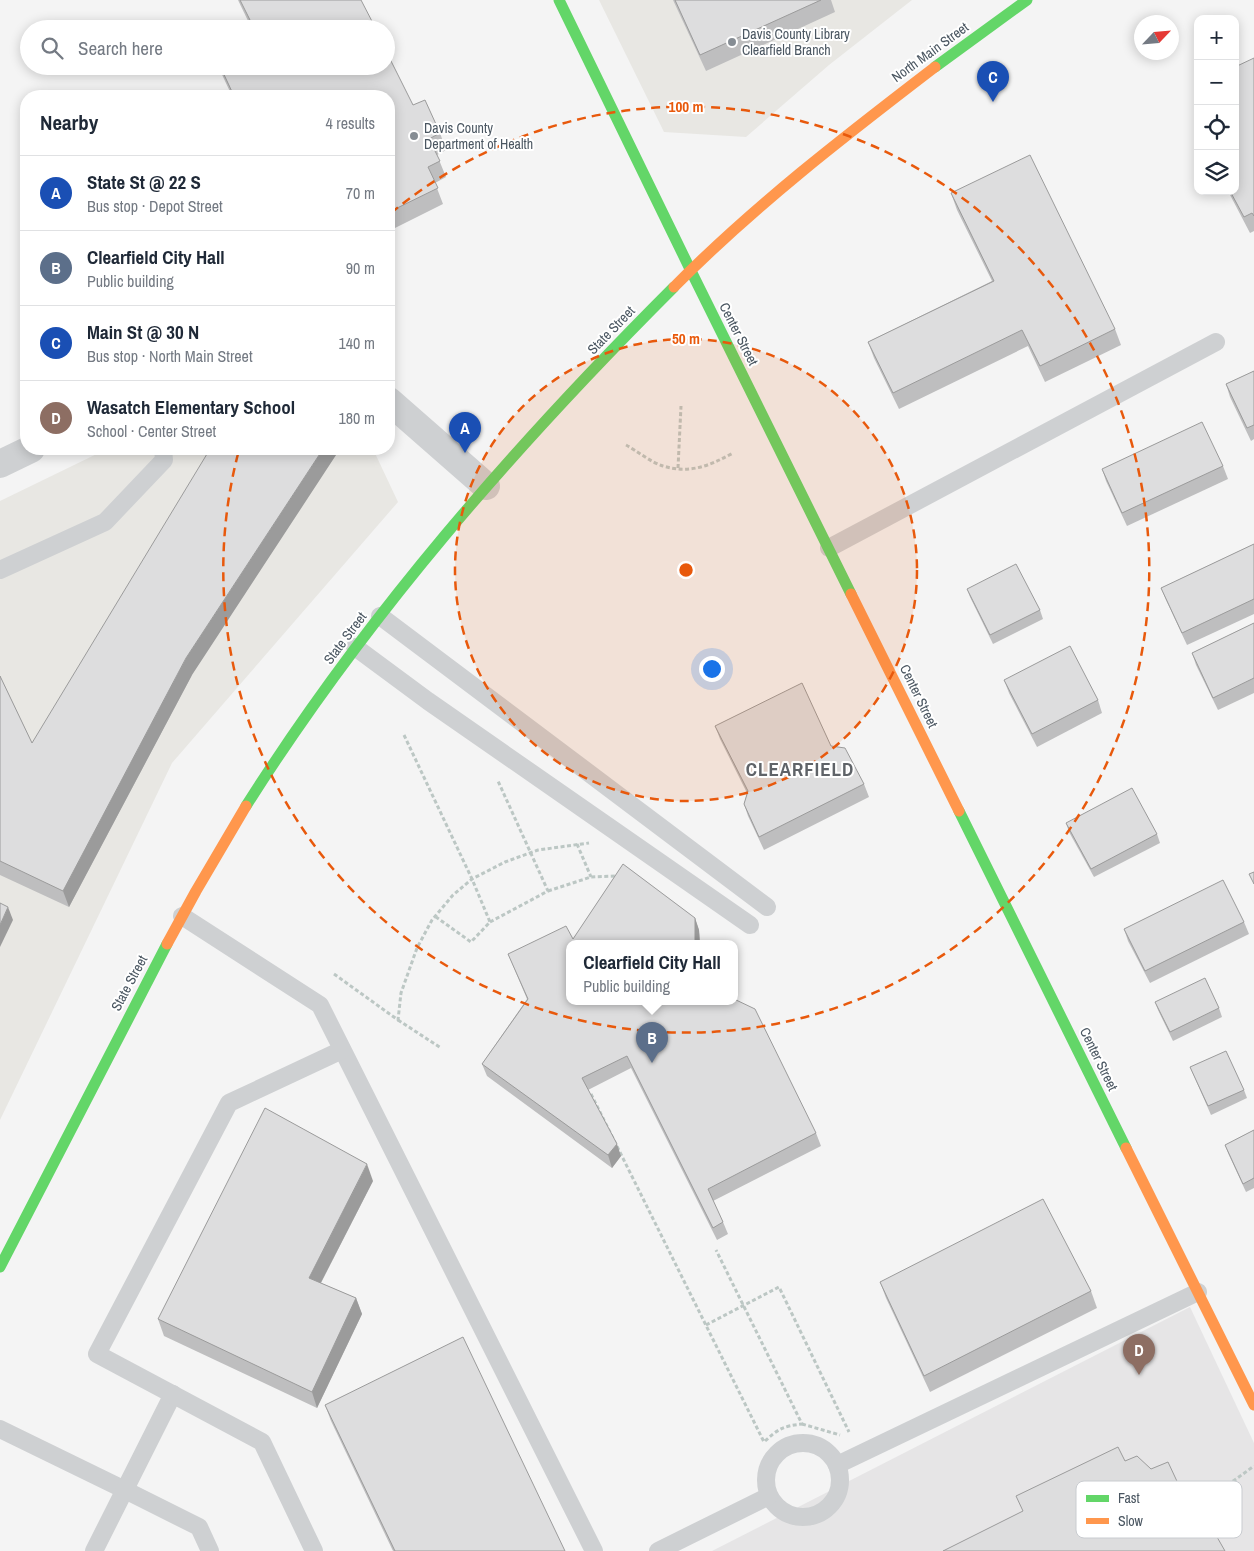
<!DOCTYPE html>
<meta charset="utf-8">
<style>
body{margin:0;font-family:"Archivo Narrow",sans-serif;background:#f2f2f3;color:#1f2937}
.controls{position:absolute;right:15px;top:15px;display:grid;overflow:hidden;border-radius:10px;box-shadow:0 2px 12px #0003}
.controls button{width:45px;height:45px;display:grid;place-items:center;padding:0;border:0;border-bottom:1px solid #e0e1e3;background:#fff;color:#1f2937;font:25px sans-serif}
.compass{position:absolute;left:1134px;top:15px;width:45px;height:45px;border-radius:50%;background:#fff;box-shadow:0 2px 12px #0003;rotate:64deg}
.you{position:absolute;left:711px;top:668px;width:18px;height:18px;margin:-12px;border:4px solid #fff;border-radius:50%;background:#1a73e8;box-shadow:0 0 0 8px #1a73e833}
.badge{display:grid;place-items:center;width:32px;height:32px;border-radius:50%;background:#7c3aed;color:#fff;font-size:16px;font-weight:700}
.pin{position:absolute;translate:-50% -41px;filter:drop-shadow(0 1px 2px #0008)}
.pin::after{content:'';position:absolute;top:26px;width:18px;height:15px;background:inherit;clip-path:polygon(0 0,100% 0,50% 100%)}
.popup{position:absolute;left:566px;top:940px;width:172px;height:65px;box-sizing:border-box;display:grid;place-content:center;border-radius:10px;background:#fff;filter:drop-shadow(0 1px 4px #0005);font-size:16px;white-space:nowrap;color:#747a83}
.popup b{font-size:19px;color:#1f2937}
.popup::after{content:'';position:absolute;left:50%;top:100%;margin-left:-10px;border:10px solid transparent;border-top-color:#fff}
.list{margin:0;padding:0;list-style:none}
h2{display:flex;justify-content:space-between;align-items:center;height:65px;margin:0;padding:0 20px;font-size:21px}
h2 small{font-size:16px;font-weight:400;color:#747a83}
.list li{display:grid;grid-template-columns:32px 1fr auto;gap:15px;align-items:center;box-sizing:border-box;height:75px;padding:0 20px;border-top:1px solid #e0e1e3}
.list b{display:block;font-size:19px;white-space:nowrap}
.list p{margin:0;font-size:16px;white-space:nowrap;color:#747a83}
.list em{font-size:16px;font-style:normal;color:#747a83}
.icon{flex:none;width:28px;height:28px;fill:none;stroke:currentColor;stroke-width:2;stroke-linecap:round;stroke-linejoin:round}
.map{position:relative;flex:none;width:1254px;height:1551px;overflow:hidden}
.search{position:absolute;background:#fff;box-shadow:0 2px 12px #0003;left:20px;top:20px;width:375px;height:55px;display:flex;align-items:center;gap:12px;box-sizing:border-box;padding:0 18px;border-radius:28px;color:#747a83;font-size:19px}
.panel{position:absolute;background:#fff;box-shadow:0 2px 12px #0003;left:20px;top:90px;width:375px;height:365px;border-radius:20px}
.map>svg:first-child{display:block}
</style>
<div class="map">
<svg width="1254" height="1551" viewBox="0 0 1254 1551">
<rect width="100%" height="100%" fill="#f4f4f4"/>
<g fill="#e8e7e3">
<polygon points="599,0 912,0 829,65 746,137 664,132"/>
<polygon points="107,449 373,449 398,502 172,763 0,1120 0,501"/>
</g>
<polygon fill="#e6e5e6" points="1190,1307 1254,1443 1254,1551 712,1551"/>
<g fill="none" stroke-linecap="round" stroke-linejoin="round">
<g stroke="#bcc7c4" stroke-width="3" stroke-dasharray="4 2.5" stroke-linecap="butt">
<path d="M626,445c11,6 26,18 37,21 27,8 46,0 70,-13"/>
<polyline points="678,468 681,406"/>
<polyline points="404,735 472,879 490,922 471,942 436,917"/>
<polyline points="577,844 591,877"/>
<polyline points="548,891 591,877 618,876"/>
<polyline points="490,922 548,891 498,781"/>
<polyline points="334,974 398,1020 401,993 417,948 432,920 453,895 472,879 505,862 538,850 589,843"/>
<polyline points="398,1020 441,1048"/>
<path d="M591,1094l173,348c14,-13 19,-16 38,-18l-86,-174"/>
<polyline points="706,1325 779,1287 849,1432"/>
<polyline points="802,1424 840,1435"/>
<polyline points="1196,1508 1254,1466"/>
</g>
<g stroke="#ced0d2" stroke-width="18">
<polyline points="829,548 1216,342"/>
<polyline points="0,570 105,522 164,460 163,449"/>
<polyline points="380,616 767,907"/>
<polyline points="355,647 428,701 750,925"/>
<polyline points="182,916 320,1005 594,1551"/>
<polyline points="0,1429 125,1490 199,1527 210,1551"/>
<circle cx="803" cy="1480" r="37"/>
<polyline points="837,1465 1198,1292"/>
<polyline points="94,1551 173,1394"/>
<polyline points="314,1551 262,1442 97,1354 229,1103 342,1050"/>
<polyline points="658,1551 769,1496"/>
</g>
<g stroke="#ced0d2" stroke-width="28">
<polyline points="389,401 486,486"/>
<polyline points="0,464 31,449"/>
</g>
<g stroke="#63d668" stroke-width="11">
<polyline points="559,0 691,271 851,594"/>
<polyline points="935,67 1027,0"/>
<path d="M246,806c121,-191 268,-359 428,-519"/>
<polyline points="959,811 1126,1148"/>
<polyline points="0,1267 167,944"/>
</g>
<g stroke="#ff974d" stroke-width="11">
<path d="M674,287c80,-81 171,-151 261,-220"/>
<polyline points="851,594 959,811"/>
<polyline points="167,944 196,891 246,806"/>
<polyline points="1126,1148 1254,1405"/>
</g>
</g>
<g fill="#bebebf">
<polygon points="238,0 361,0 250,25"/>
<polygon points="673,0 831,0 835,12 706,71"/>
<polygon points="1254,58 1254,231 1250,233 1228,191 1235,191"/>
<polygon points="218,66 386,66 413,105 440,133 446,150 437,155 446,177 435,183 443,204 389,231 389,96 232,96"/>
<polygon points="951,193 1115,329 1121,345 1045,382 1028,346 899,409 874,358 868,342 992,281 957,210"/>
<polygon points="1254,371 1254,439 1251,441 1230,397 1226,384"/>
<polygon points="1223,466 1228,479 1127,526 1106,481 1102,469"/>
<polygon points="1254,544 1254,614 1187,645 1166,600 1161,588"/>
<polygon points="967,589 1040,610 1043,619 993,644 970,597"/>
<polygon points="1254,623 1254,693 1218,710 1196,665 1192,653"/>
<polygon points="192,675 69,907 0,875 0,676 32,743"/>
<polygon points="1004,680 1098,700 1102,713 1037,747 1009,693"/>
<polygon points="715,726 831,746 864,784 869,797 764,850 748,816 744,804 747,793 720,739"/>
<polygon points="1066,823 1157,834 1160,843 1094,877 1069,832"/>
<polygon points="695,918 699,930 700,944 570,944 816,1133 821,1146 713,1201 723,1222 728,1234 717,1240 631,1068 588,1090 621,1156 612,1168 487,1076 482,1064 527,999 508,954 573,939"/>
<polygon points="1244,922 1249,934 1150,983 1128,941 1124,929"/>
<polygon points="1155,1002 1219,1008 1222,1017 1173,1041 1158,1010"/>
<polygon points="1190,1067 1244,1090 1247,1098 1211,1115"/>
<polygon points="1254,1130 1254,1188 1246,1192 1228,1153 1225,1145"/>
<polygon points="373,1181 321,1283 356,1298 362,1314 317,1408 164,1336 158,1319"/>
<polygon points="880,1282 1091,1291 1097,1308 930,1392 886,1298"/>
<polygon points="325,1405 565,1551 393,1551 331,1421"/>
</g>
<g fill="#9b9b9b">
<polygon points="323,449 340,449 192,675 69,907 63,891 186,658"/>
<polygon points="8,907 13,920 0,947 0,925"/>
<polygon points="695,918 699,930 700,944 695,944"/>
<polygon points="617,1144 621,1156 612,1168 608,1155"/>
<polygon points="367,1164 373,1181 315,1294 309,1278"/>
<polygon points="356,1298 362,1314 317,1408 312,1392"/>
</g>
<g fill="#ddddde" stroke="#9b9b9b">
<polygon points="240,0 361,0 376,29 243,29 252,24"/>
<polygon points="675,0 821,0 700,55"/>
<polygon points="386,51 413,105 425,100 440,133 429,139 440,161 428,167 438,188 389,212 389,96 234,96 220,66 386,66"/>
<polygon points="1254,58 1254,216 1252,213 1244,217 1230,191 1235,191 1235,67"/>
<polygon points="1030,155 1115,329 1040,366 1022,330 893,393 868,342 994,281 951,193"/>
<polygon points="1254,371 1254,425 1247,428 1226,384"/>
<polygon points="1202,422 1223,466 1122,513 1102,469"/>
<polygon points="210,449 323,449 186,658 63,891 0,861 0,676 32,743"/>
<polygon points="1254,544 1254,599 1182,633 1161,588"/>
<polygon points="1016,564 1040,610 990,635 967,589"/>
<polygon points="1254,623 1254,678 1213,698 1192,653"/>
<polygon points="1070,646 1098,700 1032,734 1004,680"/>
<polygon points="802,683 831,746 845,748 864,784 759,837 744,804 748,791 715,726"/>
<polygon points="1132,788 1157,834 1091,869 1066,823"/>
<polygon points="623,864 695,918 695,944 570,944 570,1002 734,1002 734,999 755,1009 816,1133 708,1189 723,1222 713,1228 627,1056 582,1078 617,1144 608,1155 482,1064 528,999 508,954 566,926 573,939"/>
<polygon points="1254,872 1254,884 1249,874"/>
<polygon points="1223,880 1244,922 1145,971 1124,929"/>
<polygon points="0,903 8,907 0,925"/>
<polygon points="1205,978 1219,1008 1170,1032 1155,1002"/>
<polygon points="1226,1051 1244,1090 1208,1106 1190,1067"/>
<polygon points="265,1108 367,1164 309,1278 356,1298 312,1392 158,1319"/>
<polygon points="1254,1130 1254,1178 1243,1184 1225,1145"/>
<polygon points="1043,1199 1091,1291 924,1376 880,1282"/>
<polygon points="463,1337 565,1551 395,1551 325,1405"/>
<polygon points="1118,1447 1125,1461 1137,1456 1151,1469 1168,1462 1189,1507 1197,1502 1225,1551 943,1551 1023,1511 1016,1496"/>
</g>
<circle cx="686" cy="570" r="231" fill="#e8590c" fill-opacity=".12"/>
<g fill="none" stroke="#e8590c" stroke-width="2.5" stroke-dasharray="9 6">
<circle cx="686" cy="570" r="231"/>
<path d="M391 213A463 463 0 1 1 239 450"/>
</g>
<g fill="#868d94" stroke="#fff" stroke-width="2">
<circle cx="732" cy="42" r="5"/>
<circle cx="414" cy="136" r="5"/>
</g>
<g text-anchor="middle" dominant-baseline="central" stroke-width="4" stroke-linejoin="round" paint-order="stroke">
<g font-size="14" fill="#4a5661" stroke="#fff" text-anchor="start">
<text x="742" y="34">Davis County Library<tspan x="742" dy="16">Clearfield Branch</tspan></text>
<text x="424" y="128">Davis County<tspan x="424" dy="16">Department of Health</tspan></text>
</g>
<g font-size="14" fill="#4a5661" stroke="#fff">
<text transform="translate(930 52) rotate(-36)">North Main Street</text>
<text transform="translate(611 330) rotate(-46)">State Street</text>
<text transform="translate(739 334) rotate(63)">Center Street</text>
<text transform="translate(345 638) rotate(-53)">State Street</text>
<text transform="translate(919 696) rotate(64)">Center Street</text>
<text transform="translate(129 983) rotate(-62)">State Street</text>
<text transform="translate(1099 1059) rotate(64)">Center Street</text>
</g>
<g font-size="19" font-weight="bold" letter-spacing="1" fill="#5f6368" stroke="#fff">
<text x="800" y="769">CLEARFIELD</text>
</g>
</g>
<rect x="1076" y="1481" width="166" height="57" rx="8" fill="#fff" stroke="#c9ccd0" stroke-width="1"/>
<rect x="1086" y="1495" width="23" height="7" fill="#63d668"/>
<rect x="1086" y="1518" width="23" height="6" fill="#ff974d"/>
<g font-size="14" fill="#4a5661">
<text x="1118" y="1503">Fast</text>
<text x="1118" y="1526">Slow</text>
</g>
<circle cx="686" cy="570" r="8" fill="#e8590c" stroke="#fff" stroke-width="2.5"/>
<g font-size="15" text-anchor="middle" font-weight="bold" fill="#e8590c" stroke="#fff" stroke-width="4" stroke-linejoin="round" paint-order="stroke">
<text x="686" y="112">100 m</text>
<text x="686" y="344">50 m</text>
</g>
</svg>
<div class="controls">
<button>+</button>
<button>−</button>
<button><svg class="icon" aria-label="locate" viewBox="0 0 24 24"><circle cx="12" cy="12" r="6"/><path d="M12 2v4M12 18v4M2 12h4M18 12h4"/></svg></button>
<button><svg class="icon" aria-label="layers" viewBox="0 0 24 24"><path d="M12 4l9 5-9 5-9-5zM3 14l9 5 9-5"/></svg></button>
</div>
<svg class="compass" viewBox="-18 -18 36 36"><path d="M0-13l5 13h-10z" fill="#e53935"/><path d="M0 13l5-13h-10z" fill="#747a83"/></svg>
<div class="you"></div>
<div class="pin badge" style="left:465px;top:453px;background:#1a4fb4">A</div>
<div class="pin badge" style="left:652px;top:1063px;background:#5c6f8a">B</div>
<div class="popup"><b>Clearfield City Hall</b>Public building</div>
<div class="pin badge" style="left:993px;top:102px;background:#1a4fb4">C</div>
<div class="pin badge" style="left:1139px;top:1375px;background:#8d6e63">D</div>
<div class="search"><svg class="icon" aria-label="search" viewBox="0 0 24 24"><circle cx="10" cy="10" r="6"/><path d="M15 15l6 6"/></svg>Search here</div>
<section class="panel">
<h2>Nearby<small>4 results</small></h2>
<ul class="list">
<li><span class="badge" style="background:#1a4fb4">A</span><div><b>State St @ 22 S</b><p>Bus stop · Depot Street</p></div><em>70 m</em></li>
<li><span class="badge" style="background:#5c6f8a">B</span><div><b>Clearfield City Hall</b><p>Public building</p></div><em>90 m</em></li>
<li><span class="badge" style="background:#1a4fb4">C</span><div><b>Main St @ 30 N</b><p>Bus stop · North Main Street</p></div><em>140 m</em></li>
<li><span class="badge" style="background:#8d6e63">D</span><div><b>Wasatch Elementary School</b><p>School · Center Street</p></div><em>180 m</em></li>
</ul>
</section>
</div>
